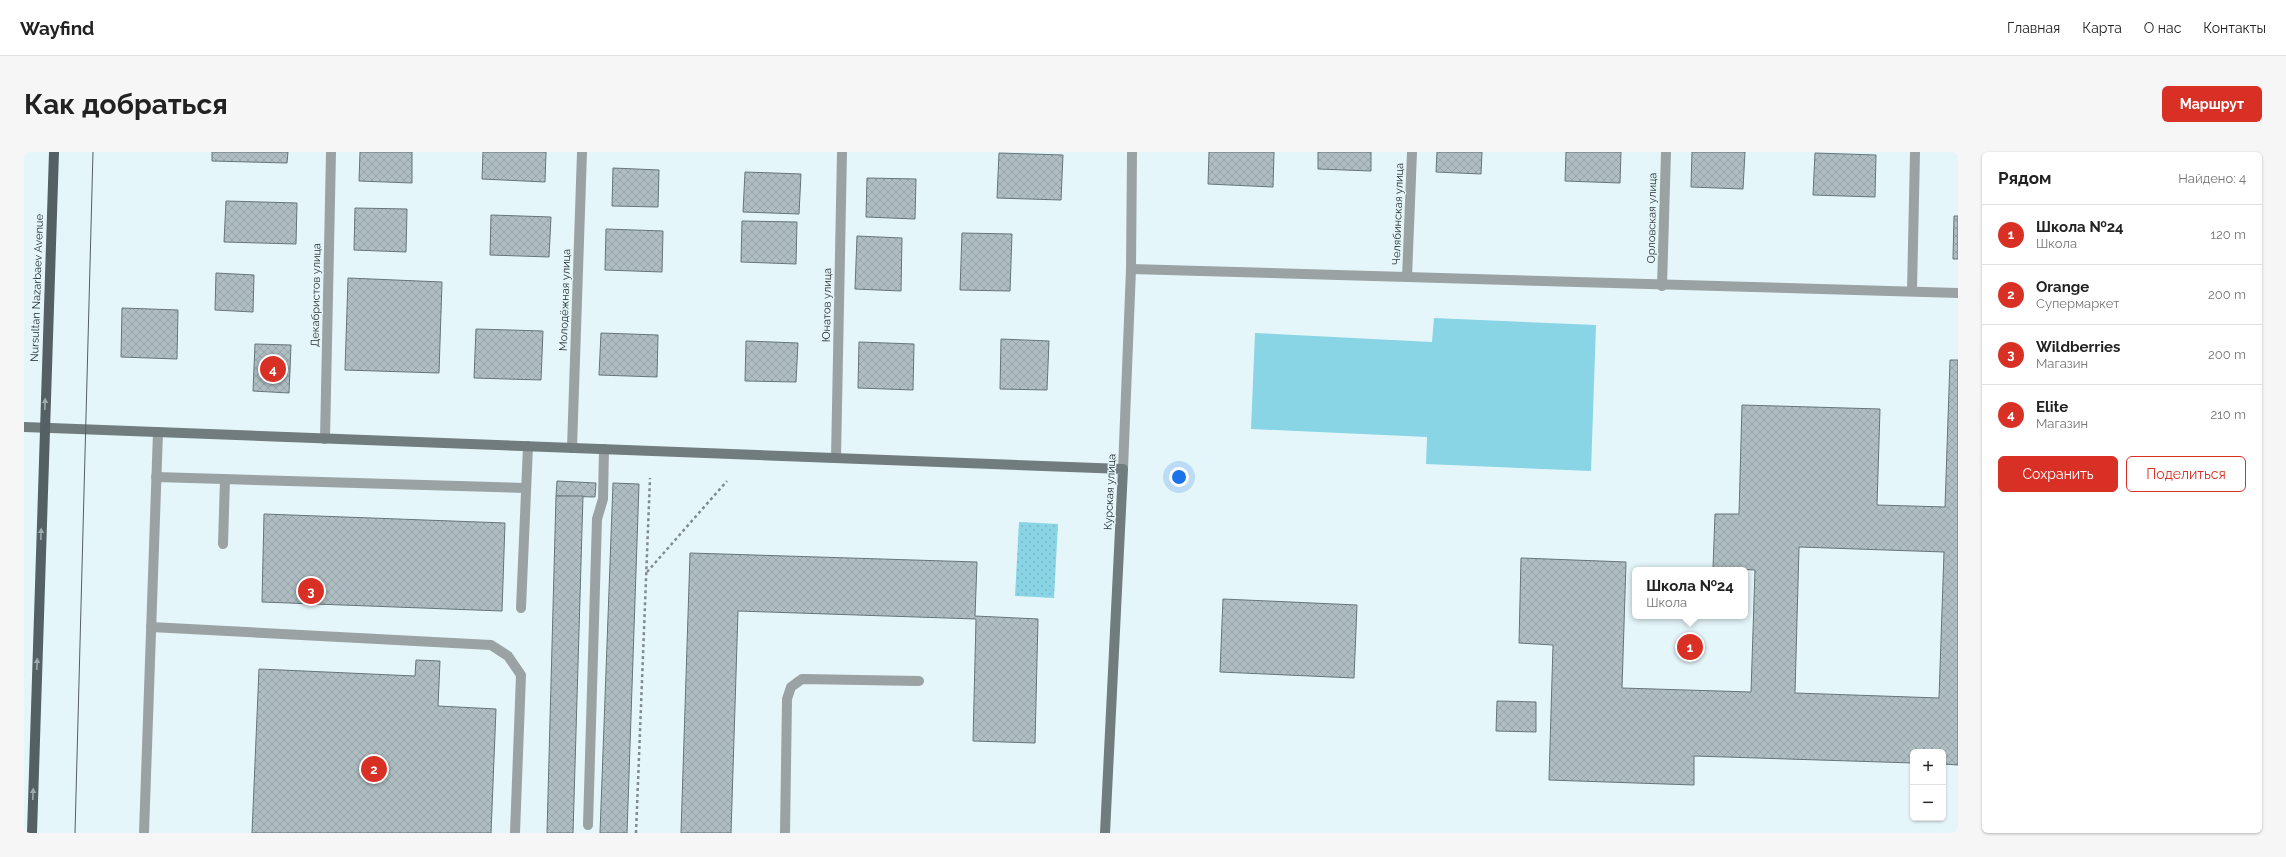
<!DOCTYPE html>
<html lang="ru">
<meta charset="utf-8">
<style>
body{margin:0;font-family:Raleway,sans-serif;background:#f6f6f6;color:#222}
.controls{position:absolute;right:12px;bottom:12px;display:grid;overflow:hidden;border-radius:6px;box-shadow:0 1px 3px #0004}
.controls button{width:36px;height:36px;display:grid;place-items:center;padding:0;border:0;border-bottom:1px solid #e0e0e0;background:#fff;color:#222;font:20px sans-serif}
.you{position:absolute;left:1155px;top:325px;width:14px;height:14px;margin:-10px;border:3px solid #fff;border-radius:50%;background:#1a73e8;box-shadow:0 0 0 6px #1a73e833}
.badge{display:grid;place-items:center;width:26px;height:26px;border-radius:50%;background:#d93025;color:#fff;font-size:13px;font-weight:700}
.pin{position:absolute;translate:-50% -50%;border:2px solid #fff;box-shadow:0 1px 4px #0006}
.popup{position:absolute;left:1608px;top:415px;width:116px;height:52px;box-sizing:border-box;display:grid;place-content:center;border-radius:6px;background:#fff;filter:drop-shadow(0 1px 3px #0005);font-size:13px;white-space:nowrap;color:#767676}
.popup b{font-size:15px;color:#222}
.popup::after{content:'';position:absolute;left:50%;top:100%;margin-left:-8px;border:8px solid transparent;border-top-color:#fff}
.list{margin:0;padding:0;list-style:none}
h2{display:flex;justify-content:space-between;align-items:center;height:52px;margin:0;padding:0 16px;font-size:17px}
h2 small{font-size:13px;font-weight:400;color:#767676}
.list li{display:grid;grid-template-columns:26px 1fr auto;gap:12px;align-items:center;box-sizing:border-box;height:60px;padding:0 16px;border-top:1px solid #e0e0e0}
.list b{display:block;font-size:15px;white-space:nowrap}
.list p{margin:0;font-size:13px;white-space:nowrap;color:#767676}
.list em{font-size:13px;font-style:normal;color:#767676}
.actions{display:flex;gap:8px;padding:12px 16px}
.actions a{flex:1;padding:9px 0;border:1px solid #d93025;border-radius:6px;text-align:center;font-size:14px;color:#d93025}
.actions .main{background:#d93025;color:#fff}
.map{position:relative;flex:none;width:1934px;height:681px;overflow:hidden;border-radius:6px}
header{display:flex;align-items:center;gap:24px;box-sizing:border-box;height:56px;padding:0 20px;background:#fff;border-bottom:1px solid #e0e0e0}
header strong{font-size:19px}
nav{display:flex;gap:22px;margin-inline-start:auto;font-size:14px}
.intro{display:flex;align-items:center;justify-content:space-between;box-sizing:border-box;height:96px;padding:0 24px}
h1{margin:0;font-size:28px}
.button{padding:10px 18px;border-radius:6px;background:#d93025;color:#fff;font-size:14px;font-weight:700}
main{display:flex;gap:24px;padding:0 24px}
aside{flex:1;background:#fff;border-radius:6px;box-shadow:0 1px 3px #0004}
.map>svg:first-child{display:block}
</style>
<header>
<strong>Wayfind</strong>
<nav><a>Главная</a><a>Карта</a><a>О нас</a><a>Контакты</a></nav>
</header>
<div class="intro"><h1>Как добраться</h1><a class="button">Маршрут</a></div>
<main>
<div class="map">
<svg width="1934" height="681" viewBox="0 0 1934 681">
<defs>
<pattern id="green-dots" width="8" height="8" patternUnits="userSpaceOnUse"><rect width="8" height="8" fill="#89d5e5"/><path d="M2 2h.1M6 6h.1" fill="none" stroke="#76b7c5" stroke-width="1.8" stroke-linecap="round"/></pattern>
<pattern id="building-cross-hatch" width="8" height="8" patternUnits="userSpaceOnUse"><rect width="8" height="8" fill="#aebec2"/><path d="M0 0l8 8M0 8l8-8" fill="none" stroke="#96a3a7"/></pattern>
</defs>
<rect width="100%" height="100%" fill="#e5f6fa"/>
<polygon fill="url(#green-dots)" points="995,370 1034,372 1030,446 991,444"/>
<polygon fill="#89d5e5" points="1410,166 1572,173 1567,319 1402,312 1403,285 1227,277 1231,181 1408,190"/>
<g fill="url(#building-cross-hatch)" stroke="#657578" fill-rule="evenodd">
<polygon points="188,0 264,0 263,11 188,9"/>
<polygon points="336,0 388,0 388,31 335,29"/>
<polygon points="459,0 522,0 521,30 458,27"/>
<polygon points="1185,0 1250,0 1249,35 1184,32"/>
<polygon points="1294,0 1347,0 1347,19 1294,17"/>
<polygon points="1413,0 1458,0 1457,22 1412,20"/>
<polygon points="1542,0 1597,0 1596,31 1541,29"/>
<polygon points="1668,0 1721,0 1719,37 1667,35"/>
<polygon points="975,1 1039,3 1037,48 973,46"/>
<polygon points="1791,1 1852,3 1851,45 1789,43"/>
<polygon points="589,16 635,18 634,55 588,54"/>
<polygon points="721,20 777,22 775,62 719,60"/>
<polygon points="843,26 892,27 891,67 842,65"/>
<polygon points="202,49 273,51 272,92 200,90"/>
<polygon points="331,56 383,57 382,100 330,98"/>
<polygon points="467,63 527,65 525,105 466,103"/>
<polygon points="1930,64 1934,64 1934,107 1929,107"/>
<polygon points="718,69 773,70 772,112 717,110"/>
<polygon points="582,77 639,79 638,120 581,118"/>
<polygon points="938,81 988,82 986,139 936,138"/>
<polygon points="833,84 878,86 877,139 831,137"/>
<polygon points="192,121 230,123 229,160 191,158"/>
<polygon points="324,126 418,130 415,221 321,218"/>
<polygon points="98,156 154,158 153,207 97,205"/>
<polygon points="452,177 519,179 517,228 450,226"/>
<polygon points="577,181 634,183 633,225 575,223"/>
<polygon points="977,187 1025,189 1023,238 976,237"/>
<polygon points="722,189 774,191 772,230 721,229"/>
<polygon points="835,190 890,192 889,238 834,236"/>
<polygon points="231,192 267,193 265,241 229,239"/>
<path d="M1926,208h8v405l-15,-1v-12h-30v11l-219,-7v29l-145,-5 4,-135 -34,-2 2,-85 105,4 -4,126 129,4 4,-122 -42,-2 2,-54h24l3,-109 138,4 -3,96 68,2zM1775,395l145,5 -5,146 -144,-5z"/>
<polygon points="533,329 572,331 571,345 532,344"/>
<polygon points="589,331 615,332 603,681 576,681"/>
<polygon points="532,344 559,344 549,681 523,681"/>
<polygon points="240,362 481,371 478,459 238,450"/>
<polygon points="666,401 953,410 951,464 1014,467 1011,591 949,589 952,467 714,459 707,681 657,681"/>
<polygon points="1199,447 1333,453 1330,526 1196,520"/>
<polygon points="392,508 416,509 414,554 472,557 467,681 228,681 235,517 391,524"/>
<polygon points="1473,549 1512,550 1512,580 1472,579"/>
</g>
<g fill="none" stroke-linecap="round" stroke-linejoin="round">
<g stroke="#808b8e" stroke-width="2.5" stroke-dasharray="3 3" stroke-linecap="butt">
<polyline points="623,420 703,329"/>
<polyline points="612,681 626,326"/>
</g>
<g stroke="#9ba2a4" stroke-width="10">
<polyline points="132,325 502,336"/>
<polyline points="199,392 201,327"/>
<polyline points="497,456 504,294"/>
<polyline points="127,475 467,493 484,504 497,523 491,681"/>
<polyline points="564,673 573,367 579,347 580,297"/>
<polyline points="761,681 763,547 767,535 778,527 895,529"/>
</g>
<g stroke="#9ba2a4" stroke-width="10">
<polyline points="1107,117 1934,141"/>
<polyline points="1383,125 1388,0"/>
<polyline points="1638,134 1642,0"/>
<polyline points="1888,139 1891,0"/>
<polyline points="301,287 307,0"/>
<polyline points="548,296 558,0"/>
<polyline points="812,306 818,0"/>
<polyline points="1099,317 1107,117 1108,0"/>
<polyline points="120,681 134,280"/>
</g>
<polyline stroke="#717c7e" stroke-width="10" points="0,275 1099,317 1081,681"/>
<polyline stroke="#546063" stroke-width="10" points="8,681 30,0"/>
<polyline stroke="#555f61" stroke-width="1" points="51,681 69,0"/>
</g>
<defs><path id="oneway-solid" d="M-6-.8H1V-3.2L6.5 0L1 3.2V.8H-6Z"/></defs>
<g fill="#9cabae">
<use href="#oneway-solid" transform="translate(21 252) rotate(-88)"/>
<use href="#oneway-solid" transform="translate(17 382) rotate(-88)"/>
<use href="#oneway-solid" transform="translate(13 512) rotate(-88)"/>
<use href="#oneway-solid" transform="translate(9 642) rotate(-88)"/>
</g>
<g text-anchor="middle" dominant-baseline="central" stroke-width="3" stroke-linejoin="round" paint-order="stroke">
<g font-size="11" fill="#252c2d" stroke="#e5f6fa">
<text transform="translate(1374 62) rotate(-88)">Челябинская улица</text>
<text transform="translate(1628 66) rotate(-89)">Орловская улица</text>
<text transform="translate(13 136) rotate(-88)">Nursultan Nazarbaev Avenue</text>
<text transform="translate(292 143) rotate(-89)">Декабристов улица</text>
<text transform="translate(541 148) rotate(-88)">Молодёжная улица</text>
<text transform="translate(803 153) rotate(-89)">Юнатов улица</text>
<text transform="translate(1086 340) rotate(-87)">Курская улица</text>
</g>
</g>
</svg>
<div class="controls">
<button>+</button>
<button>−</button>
</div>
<div class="you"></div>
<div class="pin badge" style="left:1666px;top:495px">1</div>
<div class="popup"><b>Школа №24</b>Школа</div>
<div class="pin badge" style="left:350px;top:617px">2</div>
<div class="pin badge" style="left:287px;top:439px">3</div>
<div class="pin badge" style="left:249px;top:217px">4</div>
</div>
<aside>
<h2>Рядом<small>Найдено: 4</small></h2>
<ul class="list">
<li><span class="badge">1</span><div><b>Школа №24</b><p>Школа</p></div><em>120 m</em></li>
<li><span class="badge">2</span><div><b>Orange</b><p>Супермаркет</p></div><em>200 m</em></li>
<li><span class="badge">3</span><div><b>Wildberries</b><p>Магазин</p></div><em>200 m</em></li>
<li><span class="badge">4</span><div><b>Elite</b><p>Магазин</p></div><em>210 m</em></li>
</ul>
<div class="actions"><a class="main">Сохранить</a><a>Поделиться</a></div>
</aside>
</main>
